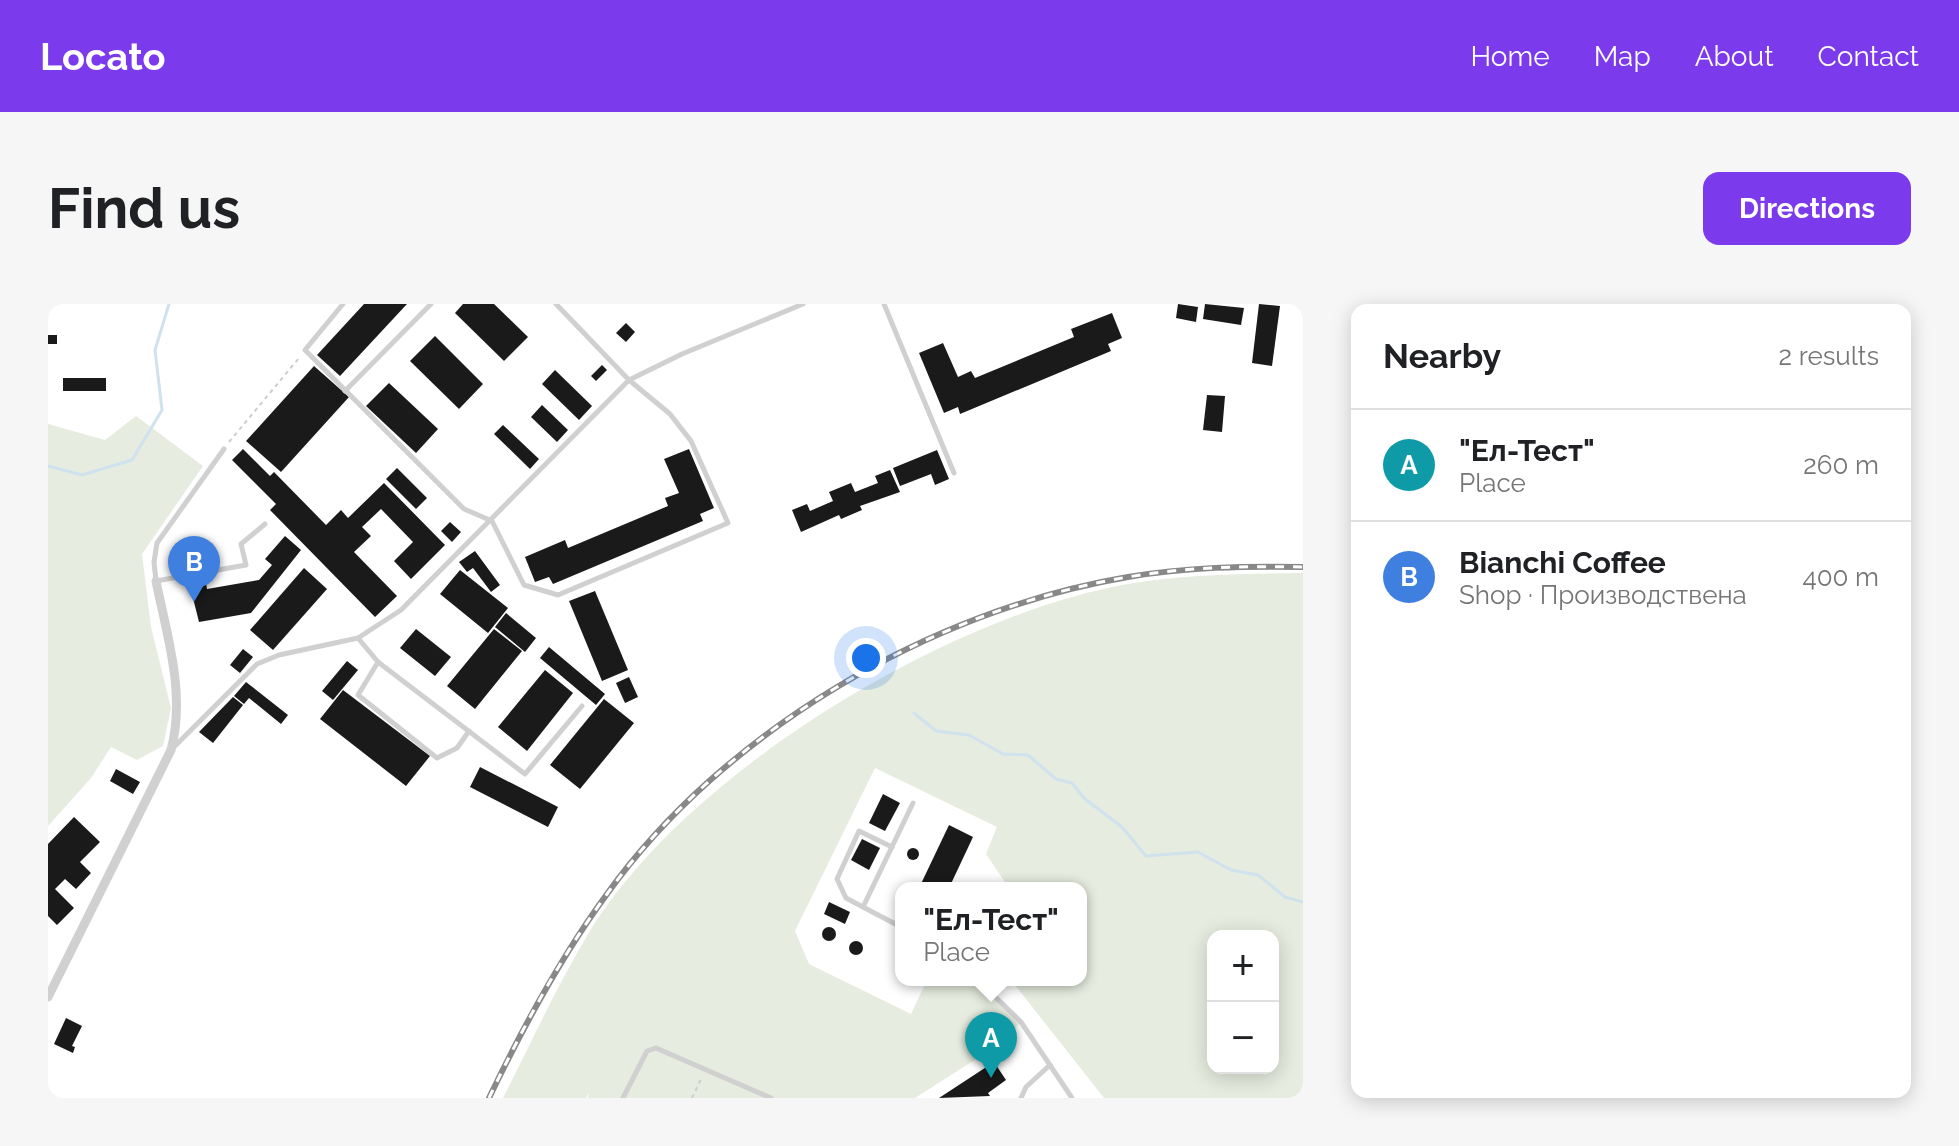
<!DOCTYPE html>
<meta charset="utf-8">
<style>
body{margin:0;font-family:Raleway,sans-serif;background:#f6f6f6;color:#202124}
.controls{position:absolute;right:24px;bottom:24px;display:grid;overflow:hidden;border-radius:16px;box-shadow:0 4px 20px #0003}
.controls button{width:72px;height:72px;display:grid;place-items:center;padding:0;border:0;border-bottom:2px solid #e0e0e0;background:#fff;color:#202124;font:40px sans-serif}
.you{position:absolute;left:818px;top:354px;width:28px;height:28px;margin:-20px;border:6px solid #fff;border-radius:50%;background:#1a73e8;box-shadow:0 0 0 12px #1a73e833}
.badge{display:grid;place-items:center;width:52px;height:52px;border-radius:50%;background:#7c3aed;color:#fff;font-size:26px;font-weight:700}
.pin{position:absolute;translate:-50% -66px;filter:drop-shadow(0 2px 4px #0008)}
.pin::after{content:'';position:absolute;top:42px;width:28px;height:24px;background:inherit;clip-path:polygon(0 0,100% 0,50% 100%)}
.popup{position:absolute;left:847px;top:578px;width:192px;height:104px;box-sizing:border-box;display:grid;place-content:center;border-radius:16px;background:#fff;filter:drop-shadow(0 2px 6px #0005);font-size:26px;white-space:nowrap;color:#757577}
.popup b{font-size:30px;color:#202124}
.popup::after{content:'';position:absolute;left:50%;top:100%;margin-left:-16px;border:16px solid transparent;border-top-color:#fff}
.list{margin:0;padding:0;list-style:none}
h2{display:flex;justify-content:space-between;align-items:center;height:104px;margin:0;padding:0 32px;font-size:34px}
h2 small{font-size:26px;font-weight:400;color:#757577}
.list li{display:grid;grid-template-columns:52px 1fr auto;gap:24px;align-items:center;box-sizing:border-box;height:112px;padding:0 32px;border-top:2px solid #e0e0e0}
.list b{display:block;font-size:30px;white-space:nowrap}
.list p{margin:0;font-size:26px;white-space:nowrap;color:#757577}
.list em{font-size:26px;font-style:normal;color:#757577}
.map{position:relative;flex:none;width:1255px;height:794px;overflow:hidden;border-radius:16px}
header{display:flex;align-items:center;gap:48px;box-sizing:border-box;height:112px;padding:0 40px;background:#7c3aed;color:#fff}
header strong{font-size:38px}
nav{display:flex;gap:44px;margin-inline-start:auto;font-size:28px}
.intro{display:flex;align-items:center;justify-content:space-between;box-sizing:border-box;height:192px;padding:0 48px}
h1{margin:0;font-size:56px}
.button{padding:20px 36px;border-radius:16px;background:#7c3aed;color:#fff;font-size:28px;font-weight:700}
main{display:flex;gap:48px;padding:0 48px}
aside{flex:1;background:#fff;border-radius:16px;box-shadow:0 4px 20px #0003}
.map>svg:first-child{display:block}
</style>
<header>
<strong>Locato</strong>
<nav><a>Home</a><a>Map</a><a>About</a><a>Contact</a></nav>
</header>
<div class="intro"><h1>Find us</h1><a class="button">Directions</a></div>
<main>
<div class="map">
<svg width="1255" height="794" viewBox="0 0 1255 794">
<rect width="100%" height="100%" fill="#fff"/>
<g fill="#e6ecdf" fill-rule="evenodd">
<polygon points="88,112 155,162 94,250 103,323 123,404 115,442 89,456 63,443 43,474 0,522 0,120 57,136"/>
<path d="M1255,269v525h-199l-93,-118h70v-92h-72l-23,-34 11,-27 -122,-59 -80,163 14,33 102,50 16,-34h51l43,42 -23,23 -83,53h-327l1,-5 -3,5h-83c29,-57 56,-117 90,-172 99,-156 354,-310 535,-342 58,-10 116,-10 175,-11zM1165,632h60v132h-60z"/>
</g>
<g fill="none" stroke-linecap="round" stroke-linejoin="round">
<g stroke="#cfe2ee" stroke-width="3">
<polyline points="0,162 34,171 84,156 114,106 107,46 121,0"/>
<polyline points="866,409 888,427 921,431 955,450 980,451 1008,475 1024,479 1037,495 1074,523 1098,552 1150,548 1183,566 1210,571 1237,593 1255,598"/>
</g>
</g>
<g fill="#1a1a1a">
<polygon points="316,0 359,0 292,72 269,51"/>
<polygon points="415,0 446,0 480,33 456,57 407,9"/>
<polygon points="1130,0 1150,3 1148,18 1128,14"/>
<polygon points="1157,0 1196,4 1193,21 1155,15"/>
<polygon points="1211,0 1232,2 1224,62 1204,59"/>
<polygon points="1064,9 1074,34 1060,40 1063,47 912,110 910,103 896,109 871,49 895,39 910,73 923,67 927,74 1026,33 1023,25"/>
<polygon points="578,19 587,28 578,38 568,29"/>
<rect x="0" y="31" width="9" height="9"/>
<polygon points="387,32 435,80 411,105 362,57"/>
<polygon points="554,61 559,66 548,77 543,72"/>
<polygon points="266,62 301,93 233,168 198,137"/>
<polygon points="507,66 544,102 531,116 494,80"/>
<rect x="15" y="74" width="43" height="13"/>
<polygon points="341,79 390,125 368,149 318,102"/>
<polygon points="1159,91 1177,92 1174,128 1155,126"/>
<polygon points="494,101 520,126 509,138 483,113"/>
<polygon points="455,121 491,155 482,165 446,130"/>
<polygon points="195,145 222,172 226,168 278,221 293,206 300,214 336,179 397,241 363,275 346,257 365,238 333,205 314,223 323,232 306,248 349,292 327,313 222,206 228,200 184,156"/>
<polygon points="641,145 666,204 652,210 655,217 505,280 501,273 487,278 477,253 517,236 520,244 620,202 617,194 631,189 616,155"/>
<polygon points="889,146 901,175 887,181 883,170 852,182 845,164"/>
<polygon points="349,164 379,194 368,205 338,175"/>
<polygon points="842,166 852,188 812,202 814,206 793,215 791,211 753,228 744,206 759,200 762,207 785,197 781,188 803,179 807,188 830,179 827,172"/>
<polygon points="402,218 413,228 404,238 393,227"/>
<polygon points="237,232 253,246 203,309 151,318 142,282 158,279 159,285 211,276 224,261 217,255"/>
<polygon points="427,247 452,281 443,288 425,264 419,268 411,258"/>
<polygon points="256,264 279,285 225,346 202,326"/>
<polygon points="412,266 460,304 440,329 392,290"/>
<polygon points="547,287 580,366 554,377 521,297"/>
<polygon points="458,309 488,334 477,348 447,323"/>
<polygon points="368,325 403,353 387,372 352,344"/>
<polygon points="446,325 474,347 427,405 399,382"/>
<polygon points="501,343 557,390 548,401 492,354"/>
<polygon points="195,345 205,353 192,369 182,361"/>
<polygon points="299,357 310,366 285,396 274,387"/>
<polygon points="497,366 525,389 479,447 450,423"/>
<polygon points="581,373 590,393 577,399 568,379"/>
<polygon points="198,378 240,411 233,420 201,394 196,400 186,392"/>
<polygon points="295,386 382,452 358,482 272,415"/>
<polygon points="185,393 195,401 165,439 151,428"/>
<polygon points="556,395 586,419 532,485 502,461"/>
<polygon points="432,463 510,503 500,523 422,483"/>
<polygon points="68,465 92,478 85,490 62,477"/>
<polygon points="835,490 852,499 837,527 821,519"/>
<polygon points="26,513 52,538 32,558 43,569 28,585 17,575 7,585 26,604 9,621 0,612 0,540"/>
<polygon points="901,521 925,533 901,584 871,584"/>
<polygon points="814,535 832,544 821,566 803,556"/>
<circle cx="865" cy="550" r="6"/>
<polygon points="781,598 802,608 797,620 776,610"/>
<circle cx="781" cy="630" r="7"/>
<circle cx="808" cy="644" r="7"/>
<polygon points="18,714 34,722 24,742 27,743 25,749 6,740"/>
<polygon points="946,758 958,776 940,789 942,792 891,794"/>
</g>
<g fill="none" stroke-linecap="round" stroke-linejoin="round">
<g stroke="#cdcdcd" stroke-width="2" stroke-dasharray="4 4" stroke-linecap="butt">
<polyline points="181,138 251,54"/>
<polyline points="644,794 654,773"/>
</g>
<g stroke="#d0d0d0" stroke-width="5">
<polyline points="295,0 257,46 416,205 444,217 476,281 510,291 680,219 643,137 622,110 581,76 508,0"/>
<polyline points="836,0 906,169"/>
<polyline points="297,87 383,0"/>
<polyline points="176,145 109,239 106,258 108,277 198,261 193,240 217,220"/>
<polyline points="310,334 330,358 477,470 534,402"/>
<polyline points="330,358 310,391 389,454 409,444 421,427"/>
<polyline points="124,445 209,360 231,351 310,334 353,306 581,76 634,50 755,0"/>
<polyline points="815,603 798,594 789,575 811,527 844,543"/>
<polyline points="853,623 815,603 865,499"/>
<polyline points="930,676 973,718 1024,794"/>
<polyline points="575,794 599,747 608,744 723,794"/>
<polyline points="973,794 978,783 1002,761"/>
</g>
<path stroke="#d0d0d0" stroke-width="9" d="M0,693l123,-247c15,-56 -4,-114 -15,-169"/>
<g stroke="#888" stroke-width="6">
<path id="rail" d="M441,794c34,-71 71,-140 118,-204 117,-163 324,-284 521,-317 58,-10 116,-11 175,-10"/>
</g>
<use href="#rail" stroke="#fff" stroke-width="3" stroke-dasharray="9" stroke-linecap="butt"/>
</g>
</svg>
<div class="controls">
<button>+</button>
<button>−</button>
</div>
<div class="you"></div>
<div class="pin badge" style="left:943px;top:774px;background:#0f9aa8">A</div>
<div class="popup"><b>&quot;Ел-Тест&quot;</b>Place</div>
<div class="pin badge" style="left:146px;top:298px;background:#3f7fe0">B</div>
</div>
<aside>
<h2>Nearby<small>2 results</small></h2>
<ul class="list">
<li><span class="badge" style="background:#0f9aa8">A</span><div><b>&quot;Ел-Тест&quot;</b><p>Place</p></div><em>260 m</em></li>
<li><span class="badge" style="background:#3f7fe0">B</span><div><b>Bianchi Coffee</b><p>Shop · Производствена</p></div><em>400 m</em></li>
</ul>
</aside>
</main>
